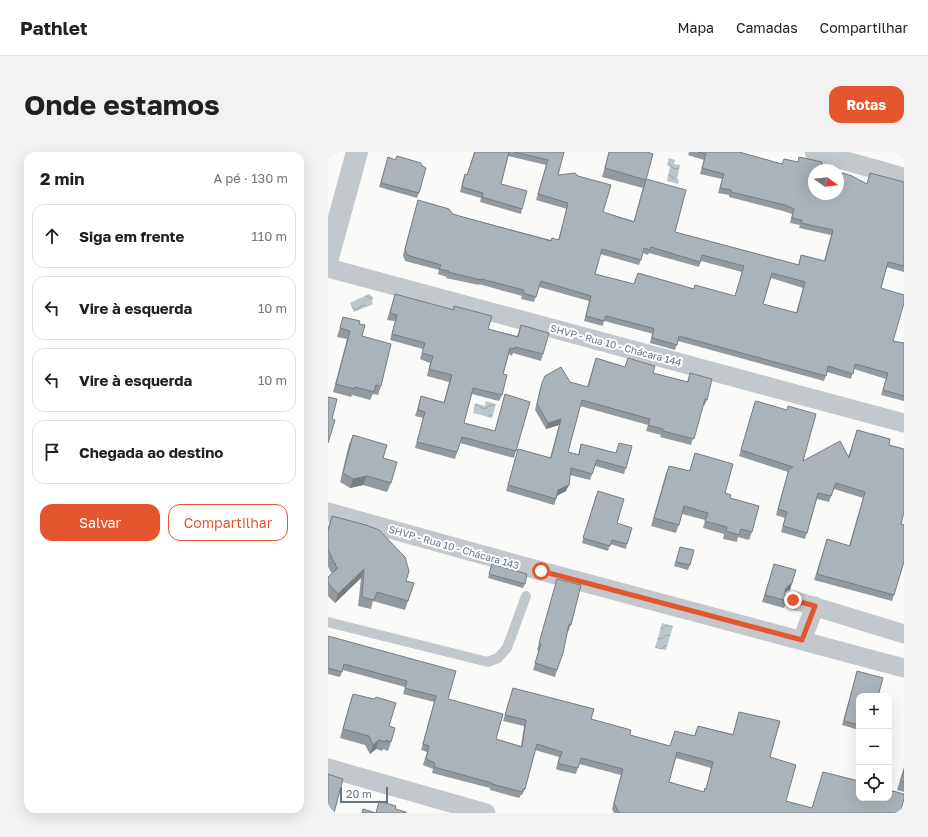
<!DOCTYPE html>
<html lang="pt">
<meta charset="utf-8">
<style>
body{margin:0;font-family:"Golos Text",sans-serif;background:#f2f2f2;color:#202124}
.controls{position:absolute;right:12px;bottom:12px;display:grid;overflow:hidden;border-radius:8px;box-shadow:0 4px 16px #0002}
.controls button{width:36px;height:36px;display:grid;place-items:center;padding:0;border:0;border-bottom:1px solid #e0e0e0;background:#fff;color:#202124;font:20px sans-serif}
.compass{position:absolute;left:480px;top:12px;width:36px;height:36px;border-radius:50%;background:#fff;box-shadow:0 4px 16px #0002;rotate:105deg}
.scale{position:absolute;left:12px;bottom:10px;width:48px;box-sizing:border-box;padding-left:4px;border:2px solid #657683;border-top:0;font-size:11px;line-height:14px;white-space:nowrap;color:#657683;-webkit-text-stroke:3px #fff;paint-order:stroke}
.stop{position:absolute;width:12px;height:12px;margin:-9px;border:3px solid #e4572e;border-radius:50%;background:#fff}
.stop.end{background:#e4572e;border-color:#fff;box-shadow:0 1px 4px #0008}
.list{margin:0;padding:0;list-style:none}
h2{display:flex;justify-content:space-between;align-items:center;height:52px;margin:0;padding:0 16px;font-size:17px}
h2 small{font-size:13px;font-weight:400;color:#757577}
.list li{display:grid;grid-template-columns:26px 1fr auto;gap:12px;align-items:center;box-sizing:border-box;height:64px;margin:0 8px 8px;padding:0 8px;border:1px solid #e0e0e0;border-radius:12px}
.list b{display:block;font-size:15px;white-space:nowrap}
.list em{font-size:13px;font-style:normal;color:#757577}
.actions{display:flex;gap:8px;padding:12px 16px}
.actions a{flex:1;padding:9px 0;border:1px solid #e4572e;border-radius:12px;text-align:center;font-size:14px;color:#e4572e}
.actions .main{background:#e4572e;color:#fff}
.icon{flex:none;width:22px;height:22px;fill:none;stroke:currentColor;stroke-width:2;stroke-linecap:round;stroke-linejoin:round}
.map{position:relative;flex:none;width:576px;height:661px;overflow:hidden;border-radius:12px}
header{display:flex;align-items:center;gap:24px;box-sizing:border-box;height:56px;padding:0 20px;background:#fff;border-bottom:1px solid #e0e0e0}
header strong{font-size:19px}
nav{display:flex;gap:22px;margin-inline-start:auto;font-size:14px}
.intro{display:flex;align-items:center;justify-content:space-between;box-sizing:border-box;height:96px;padding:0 24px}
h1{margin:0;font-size:28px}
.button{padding:10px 18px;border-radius:12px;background:#e4572e;color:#fff;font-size:14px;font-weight:700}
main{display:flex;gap:24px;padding:0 24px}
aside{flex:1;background:#fff;border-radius:12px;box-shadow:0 4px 16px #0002}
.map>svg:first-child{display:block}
</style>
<header>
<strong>Pathlet</strong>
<nav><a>Mapa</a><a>Camadas</a><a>Compartilhar</a></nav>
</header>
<div class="intro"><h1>Onde estamos</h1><a class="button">Rotas</a></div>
<main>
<aside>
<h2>2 min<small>A pé · 130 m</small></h2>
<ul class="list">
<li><svg class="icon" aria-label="ahead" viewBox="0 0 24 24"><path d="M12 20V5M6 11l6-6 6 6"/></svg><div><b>Siga em frente</b></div><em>110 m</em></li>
<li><svg class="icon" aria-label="left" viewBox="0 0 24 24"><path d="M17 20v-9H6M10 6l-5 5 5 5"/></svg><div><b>Vire à esquerda</b></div><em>10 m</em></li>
<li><svg class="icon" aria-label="left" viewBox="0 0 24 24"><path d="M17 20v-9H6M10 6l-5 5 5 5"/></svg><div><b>Vire à esquerda</b></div><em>10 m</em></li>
<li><svg class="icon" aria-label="arrive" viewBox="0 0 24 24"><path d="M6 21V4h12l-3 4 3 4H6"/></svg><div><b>Chegada ao destino</b></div></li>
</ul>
<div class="actions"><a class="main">Salvar</a><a>Compartilhar</a></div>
</aside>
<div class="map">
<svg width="576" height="661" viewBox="0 0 576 661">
<defs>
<pattern id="water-waves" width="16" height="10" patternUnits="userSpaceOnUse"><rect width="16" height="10" fill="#bbc7cb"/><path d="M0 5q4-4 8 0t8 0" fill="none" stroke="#9ca6aa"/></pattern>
</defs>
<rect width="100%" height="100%" fill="#fafaf8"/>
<g fill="url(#water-waves)">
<polygon points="341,6 347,8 346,12 352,13 349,27 351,28 350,32 339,29 342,14 339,13"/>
<polygon points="41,142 45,145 44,150 45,152 26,160 22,151"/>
<polygon points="158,249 168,252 164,266 145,261 147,251 157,254"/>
<polygon points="334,471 345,474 338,498 327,496"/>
</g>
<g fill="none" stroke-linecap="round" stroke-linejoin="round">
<polyline stroke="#c3c8cc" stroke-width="10" points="0,470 160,510 170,506 179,496 198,444"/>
<g stroke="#c3c8cc" stroke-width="19">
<polyline points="486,0 576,25"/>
<polyline points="0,116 576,271"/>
<polyline points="0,360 213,419 576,516"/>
<polyline points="465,448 576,482"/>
<polyline points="474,488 487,454"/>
<polyline points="0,616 158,661"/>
</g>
<polyline stroke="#c3c8cc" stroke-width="22" points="0,106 29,0"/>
</g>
<g fill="#929a9f" fill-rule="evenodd">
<path d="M146,0h90l-6,23 45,37 31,9 9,-34v1l-41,-11 7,-25 37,27 29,53 123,33 3,-10 23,6 7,-26 -32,-7 1,-3 -10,-2 2,-9 -9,-3 -54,-14v-2l-11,-2 4,-14 -22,-5 4,-14 -16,-5 1,-3h50l43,12 2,-5 14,3 1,-5 15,13 53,14 3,-11 34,9v90l-18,-5 -5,21 12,53 11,2v58l-23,-6 5,-16 -32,-10 -3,10 -24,-7 -3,9 -146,-40 -3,9 -25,-7 2,-9 -2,-1 -46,-12 -1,5 -19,-5 5,-20 -50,-14 -5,15 -13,-3 1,-3 -43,-12v1l-33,-7 1,-1 -9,-3 1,-4 -34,-9 -2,-6 15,-55 35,14 10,3 88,23h7l9,-31 -31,-9 10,-35 -38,-9 -7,28 21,25 -1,5 -41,-12 1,-4 -21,-6 3,-13 2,-5 2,1zM315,101l5,2 1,-2 50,14 2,-6 41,11 -7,24 -41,-7 -56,-16 -4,11 -39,-10 5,-20 39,11zM443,126l32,10 -7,25 -33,-9z"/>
<polygon points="60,5 67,8 91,41 89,46 51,35"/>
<polygon points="67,142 125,158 126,154 160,177 189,184 193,173 215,202 213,209 185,201 184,204 181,202 175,222 174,243 171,249 144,242 136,271 167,279 177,242 188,299 186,306 132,291 127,307 87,296 95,266 87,264 93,244 116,250 121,230 99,224 102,211 92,207 95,197 62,188 67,169 59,168"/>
<polygon points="15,165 31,172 34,184 53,234 50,243 45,242 42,248 24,243 23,245 5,240 19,187 9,185"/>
<polygon points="268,206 297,215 300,206 325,221 359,230 362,221 379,248 376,254 375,253 363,293 332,285 333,283 318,279 320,273 252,254 240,300 250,303 253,292 298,316 296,322 267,314 262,328 242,323 238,339 229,344 226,353 178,339 190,297 222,306 231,273 218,277 207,258 212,237 214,231 242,230 259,235"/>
<polygon points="427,250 475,309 520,305 529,278 561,293 573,372 576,373 576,411 564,449 486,428 499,387 521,394 535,346 506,337 501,350 489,347 477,387 453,380 457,366 448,363 460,320 411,304"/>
<polygon points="25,283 55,306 63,331 59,340 35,333 22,336 12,330 21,292"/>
<polygon points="367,301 402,346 424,380 421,388 410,385 409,390 395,387 396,382 375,376 377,368 354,362 348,381 323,374 338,321 341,314 361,319"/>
<polygon points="268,343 289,371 299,392 298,397 282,392 280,399 254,391"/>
<polygon points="4,364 78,429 86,431 77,458 45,449 43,457 30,454 33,426 7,451 0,444 0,425 4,421 2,419 2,418 0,415 0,375"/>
<polygon points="352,395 362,413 360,418 346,414"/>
<polygon points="164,412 197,432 195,436 160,426"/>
<polygon points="446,412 464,431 462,438 457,441 457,443 459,449 456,456 434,450"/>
<polygon points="229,427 243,473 240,480 239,480 229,518 227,525 205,518 211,499 209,498 227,434"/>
<path d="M0,484l120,63 48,40 25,7 3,-20 -21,-5 10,-33 117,47 40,11 5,-15 19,5 4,-10 35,8 6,-22 31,45 16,44 26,7 11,-36 36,12 41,29h-286l-2,-4 9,-34 -42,-11 -3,10 -18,-4 -2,-1 3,-12 -24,-7 -10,39 -3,6h-1l-2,3 -29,-8v-2l-58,-15 1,-4 -10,-4 4,-13 -6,-2 13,-48 -31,-8 2,-7 -62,-17 -3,7 -12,-3zM348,606l35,10 -5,20h-1l-2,4 -34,-10z"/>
<polygon points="529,519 531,544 531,578 514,573"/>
<polygon points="25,542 61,574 63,590 60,599 55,597 54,599 48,597 42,602 37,593 12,586 22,550"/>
<polygon points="576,615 576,640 569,638"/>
</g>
<g fill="#777d82">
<polygon points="233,267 231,273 218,277 220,271"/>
<polygon points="39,324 35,333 22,336 25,327"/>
<polygon points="241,333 238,339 228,344 230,338"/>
<polygon points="36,417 33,426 7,451 10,442"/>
<polygon points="464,431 462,438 457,440 455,444 457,438 460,434"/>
<polygon points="51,588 48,597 42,602 45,593"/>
</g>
<g fill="#aab3b9" stroke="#777d82" fill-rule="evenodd">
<polygon points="147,0 181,0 173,32 199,39 194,57 154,45 155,41 134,35 137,22 139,23"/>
<path d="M186,0h50l-6,23 17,-2 3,3 33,9 -8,27 31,10 12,-43 40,11 -11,42 124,33 2,-10 24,6 8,-31 -32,-7 1,-3 -10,-2 2,-9 -9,-4 -54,-13v-2l-11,-2 4,-14 -22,-6 4,-14 -8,-2h41l43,12 2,-5 14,3 1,-5 23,5 -1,7 3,1h-10v24h24v-19l5,-2 9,3 15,8 3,-11 34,9v84l-16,-4 -7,26 23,7v8l-11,38 11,2v53l-21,-6 5,-17 -33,-9 -2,10 -25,-8 -2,10 -147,-40 -2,9 -25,-7 2,-9 -2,-1 -46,-12 -2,5 -18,-5 5,-20 -50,-15 -5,16 -13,-4 1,-3 -43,-11v1l-33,-8 1,-1 -10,-2 2,-4 -34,-10 -2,-6 13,-49 31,9 4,5 10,3 88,24 1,-3 7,2 9,-37 -30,-9 10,-34zM323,95l49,15 2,-7 42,11 -9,30 -40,-11 -1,4 -56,-16 -4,11 -39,-10 7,-25 39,11 3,-12 6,2zM444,121l33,9 -8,31 -34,-9z"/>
<polygon points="281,0 319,0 325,2 318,28 277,16"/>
<polygon points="69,4 93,11 93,13 98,16 91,41 53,31 60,5 67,8"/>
<polygon points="67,142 126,158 126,154 164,164 160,177 190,185 193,173 221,181 215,202 187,195 187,197 182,196 175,222 179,223 174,243 145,236 136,271 167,279 177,242 202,250 188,299 134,285 129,300 89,290 97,260 90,258 93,244 116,251 124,223 101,217 105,204 94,201 97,191 64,182 69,163 62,161"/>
<polygon points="15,165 32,169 31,172 37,173 34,184 63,192 53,234 48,233 46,240 27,235 26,237 8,232 22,179 12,176"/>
<polygon points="268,206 297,215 300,206 327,214 325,221 360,230 362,221 384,227 379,248 377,247 366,287 335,279 335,277 320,273 322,267 254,248 240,300 251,303 253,292 288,301 291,291 304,294 298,316 269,308 264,322 243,316 241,333 230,338 228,347 180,333 190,297 223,306 233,267 220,271 209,252 214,231 217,224 233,215 242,230 260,235"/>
<polygon points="0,245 9,247 4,267 7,268 0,291"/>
<polygon points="428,249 459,258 460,254 488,262 475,309 512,289 521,306 529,278 562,287 561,293 576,297 576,360 573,372 576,373 576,409 566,443 489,422 499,387 522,394 537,340 508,331 503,344 490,341 479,381 455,374 459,360 450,357 461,317 465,315 413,298 427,250"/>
<polygon points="25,283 59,293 55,306 69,310 63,331 39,324 25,327 15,321"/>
<polygon points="367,301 405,312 397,341 403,343 402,346 431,354 424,380 413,377 411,383 398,379 399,375 377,369 380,361 356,354 351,373 326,366 341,314 362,319"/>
<polygon points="270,339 296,347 289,371 304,376 299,392 284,388 282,394 255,386"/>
<polygon points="4,364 38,373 51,378 77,405 81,419 78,429 86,431 80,449 49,440 46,448 34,445 36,417 10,442 0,431 0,425 10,416 7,413 8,412 5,410 6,409 3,406 4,405 0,398 0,379"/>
<polygon points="352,395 366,398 362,413 348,410"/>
<polygon points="164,412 199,422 197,432 161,422"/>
<polygon points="446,412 468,418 464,431 460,434 457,438 457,443 459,449 437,443"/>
<polygon points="229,427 253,433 243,473 241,472 235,501 229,518 207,511 213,492 211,491"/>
<path d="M0,484l128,35 -8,28 55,15 -7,25 26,8 4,-27 -21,-5 8,-27 81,21 -3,10 40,11 -1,5 40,11 5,-15 20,5 3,-10 35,9 6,-23 41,9 -10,36 26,8 -10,36 26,7 11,-36 36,9v17h30v-8l15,4v5l-4,14h-281l-5,-10 9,-34 -42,-11 -3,10 -18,-4 -2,-1 4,-11 -25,-8 -12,45h-2l-1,3 -30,-8v-1l-58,-16 1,-4 -9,-4 3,-13 -6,-2 13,-48 -31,-8 2,-7 -63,-17 -2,8 -14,-4zM349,600l36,10 -7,27 -1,-1 -1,4 -35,-10z"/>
<polygon points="529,519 555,526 550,544 531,544 531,573 516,569"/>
<polygon points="25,542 46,547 48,545 68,551 61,574 67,576 63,590 58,588 57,590 51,588 45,593 41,584 15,577"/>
<polygon points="576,618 576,630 573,629"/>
<polygon points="0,622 15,627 6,661 0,661"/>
<polygon points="51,649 68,654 67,657 78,660 78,661 34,661 35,657 48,661"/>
</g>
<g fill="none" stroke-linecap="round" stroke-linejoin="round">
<polyline stroke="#e4572e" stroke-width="5" points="213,419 474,488 487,454 465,448"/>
</g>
<g text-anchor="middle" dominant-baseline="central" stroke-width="4" stroke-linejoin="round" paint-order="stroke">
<g font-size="10" fill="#657683" stroke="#fff">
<text transform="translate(288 193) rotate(15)">SHVP - Rua 10 - Chácara 144</text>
<text transform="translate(126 395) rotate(16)">SHVP - Rua 10 - Chácara 143</text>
</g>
</g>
</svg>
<div class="controls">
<button>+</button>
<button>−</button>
<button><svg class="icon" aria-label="locate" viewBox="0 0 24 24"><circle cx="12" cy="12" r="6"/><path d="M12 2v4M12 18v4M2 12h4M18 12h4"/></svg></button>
</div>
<svg class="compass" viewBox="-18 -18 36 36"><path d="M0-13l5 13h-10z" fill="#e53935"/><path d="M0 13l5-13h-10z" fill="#757577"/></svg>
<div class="scale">20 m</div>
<div class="stop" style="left:213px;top:419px"></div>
<div class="stop end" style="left:465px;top:448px"></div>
</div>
</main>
